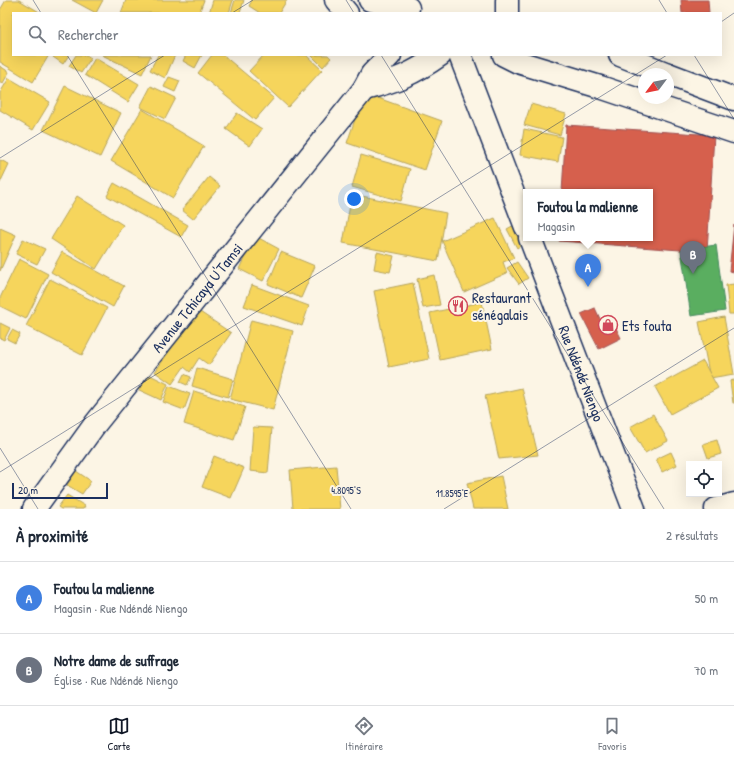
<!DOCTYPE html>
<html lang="fr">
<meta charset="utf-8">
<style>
body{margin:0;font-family:"Patrick Hand",sans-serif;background:#f6f6f7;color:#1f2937}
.controls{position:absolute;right:12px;bottom:12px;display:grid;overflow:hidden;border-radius:0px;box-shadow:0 4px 16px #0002}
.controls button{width:36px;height:36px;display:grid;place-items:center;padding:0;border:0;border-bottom:1px solid #e0e1e3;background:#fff;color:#1f2937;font:20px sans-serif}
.compass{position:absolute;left:638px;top:68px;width:36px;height:36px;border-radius:50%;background:#fff;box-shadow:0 4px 16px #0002;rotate:238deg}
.scale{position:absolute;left:12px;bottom:10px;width:96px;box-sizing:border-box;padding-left:4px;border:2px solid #1b2f5e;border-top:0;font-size:11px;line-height:14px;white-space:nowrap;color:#1b2f5e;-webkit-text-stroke:3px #fcf5e5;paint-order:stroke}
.you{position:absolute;left:354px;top:199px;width:14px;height:14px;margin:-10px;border:3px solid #fff;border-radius:50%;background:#1a73e8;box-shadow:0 0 0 6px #1a73e833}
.badge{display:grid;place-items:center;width:26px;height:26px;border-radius:50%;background:#111827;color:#fff;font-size:13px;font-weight:700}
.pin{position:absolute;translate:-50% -33px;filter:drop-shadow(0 1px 2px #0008)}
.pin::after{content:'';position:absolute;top:21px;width:14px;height:12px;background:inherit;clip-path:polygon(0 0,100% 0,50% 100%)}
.popup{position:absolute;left:523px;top:189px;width:130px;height:52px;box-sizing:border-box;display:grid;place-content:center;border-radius:0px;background:#fff;filter:drop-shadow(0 1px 3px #0005);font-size:13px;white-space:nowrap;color:#747a83}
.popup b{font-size:15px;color:#1f2937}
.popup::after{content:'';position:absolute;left:50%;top:100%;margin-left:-8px;border:8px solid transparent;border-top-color:#fff}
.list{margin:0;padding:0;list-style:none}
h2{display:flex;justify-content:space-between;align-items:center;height:52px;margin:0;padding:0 16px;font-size:17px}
h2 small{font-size:13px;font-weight:400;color:#747a83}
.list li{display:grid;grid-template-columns:26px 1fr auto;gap:12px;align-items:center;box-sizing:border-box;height:72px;padding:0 16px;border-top:1px solid #e0e1e3}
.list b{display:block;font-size:15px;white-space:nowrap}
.list p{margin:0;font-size:13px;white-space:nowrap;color:#747a83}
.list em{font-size:13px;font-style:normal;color:#747a83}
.icon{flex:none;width:22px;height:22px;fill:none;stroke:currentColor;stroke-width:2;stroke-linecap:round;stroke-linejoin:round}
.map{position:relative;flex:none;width:734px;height:509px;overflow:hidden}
.search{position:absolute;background:#fff;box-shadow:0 4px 16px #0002;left:12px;right:12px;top:12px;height:44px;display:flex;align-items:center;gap:10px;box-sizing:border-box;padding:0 14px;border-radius:0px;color:#747a83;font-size:15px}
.sheet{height:196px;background:#fff}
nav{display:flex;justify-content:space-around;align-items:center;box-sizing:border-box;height:56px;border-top:1px solid #e0e1e3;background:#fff;font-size:11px;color:#747a83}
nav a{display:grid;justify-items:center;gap:2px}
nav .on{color:#111827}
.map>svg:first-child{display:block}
</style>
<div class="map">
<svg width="734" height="509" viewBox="0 0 734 509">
<rect width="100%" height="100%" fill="#fcf5e5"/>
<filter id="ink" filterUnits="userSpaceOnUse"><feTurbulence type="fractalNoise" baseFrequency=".025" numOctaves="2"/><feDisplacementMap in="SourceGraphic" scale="8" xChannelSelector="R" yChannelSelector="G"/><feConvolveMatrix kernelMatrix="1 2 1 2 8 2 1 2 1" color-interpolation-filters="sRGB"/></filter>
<g filter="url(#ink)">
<g fill="#f6d55c" stroke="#b4a35d">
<polygon points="6,0 19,0 41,13 13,13 13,55 49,55 33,82 0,62 0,10"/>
<polygon points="72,0 103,0 96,13"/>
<polygon points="126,0 204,0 199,13 121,13"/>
<polygon points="213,0 233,0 229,13 209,13"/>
<polygon points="235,0 244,0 240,13 231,13"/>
<polygon points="252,0 287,0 279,13 260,13 249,6"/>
<polygon points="54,55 69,55 63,64 53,57"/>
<polygon points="76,55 86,55 91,58 81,73 69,66"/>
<polygon points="102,55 151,55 142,74"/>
<polygon points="158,55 175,55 165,78 150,70"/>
<polygon points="186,55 202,55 195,68 183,61"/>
<polygon points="212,55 223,55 274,98 255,120 198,73"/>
<polygon points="264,55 306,55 322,70 288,107 249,71"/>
<polygon points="311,55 328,55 331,58 323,67"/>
<polygon points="95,58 139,84 128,102 85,75"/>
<polygon points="0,66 9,72 3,83 0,82"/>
<polygon points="169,77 180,81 175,92 164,87"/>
<polygon points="9,78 50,102 33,130 0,110 0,93"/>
<polygon points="65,86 121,113 100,157 43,130"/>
<polygon points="151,86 176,98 165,119 140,107"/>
<polygon points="364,93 442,121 425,170 347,143"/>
<polygon points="531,104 566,114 560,135 524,125"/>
<polygon points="142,109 204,146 173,198 111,161"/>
<polygon points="237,113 262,129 250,146 226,129"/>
<polygon points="524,129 562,137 558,162 520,155"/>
<polygon points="361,155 410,169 401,201 352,187"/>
<polygon points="0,160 9,164 0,183"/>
<polygon points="209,177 220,186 193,219 182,210"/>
<polygon points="114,183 188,225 181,237 107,196"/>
<polygon points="352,194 446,213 438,261 343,243"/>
<polygon points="77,196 123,225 96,269 51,239"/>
<polygon points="495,218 514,258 503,262 507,273 464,292 442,241"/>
<polygon points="516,224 526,242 517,248 507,229"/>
<polygon points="0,228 16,235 0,271"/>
<polygon points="255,236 279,249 263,281 239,269"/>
<polygon points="23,239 45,249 37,264 16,254"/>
<polygon points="62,252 124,286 113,307 51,272"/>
<polygon points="281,252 315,266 301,298 268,284"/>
<polygon points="377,252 394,256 390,272 374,269"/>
<polygon points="19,259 48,274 26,319 0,306 0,298"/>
<polygon points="517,262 528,278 519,284 507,268"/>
<polygon points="434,275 440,305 423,308 417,279"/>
<polygon points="50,279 107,308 82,355 26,326"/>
<polygon points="413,283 429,359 389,367 374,291"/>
<polygon points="734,284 734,314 729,314 726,285"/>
<polygon points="252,285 309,306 302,326 244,306"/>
<polygon points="482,302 492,349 440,360 430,313"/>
<polygon points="197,310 231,333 209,365 199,358 190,372 184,367 172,384 155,372"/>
<polygon points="724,317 734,374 710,378 699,322"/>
<polygon points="251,320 293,331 273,410 230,399"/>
<polygon points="0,323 10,328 4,340 0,338"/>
<polygon points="12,330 20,334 15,343 7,339"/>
<polygon points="703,361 718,388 670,414 655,387"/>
<polygon points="197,368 233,379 228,397 192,386"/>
<polygon points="144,372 168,384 161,400 137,389"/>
<polygon points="184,374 191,377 187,385 180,382"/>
<polygon points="734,380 734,403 733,403 730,381"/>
<polygon points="169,386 190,394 184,410 163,402"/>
<polygon points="522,388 538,455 499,459 485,396"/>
<polygon points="194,391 245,407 234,440 184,424"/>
<polygon points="653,414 668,441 645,453 630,427"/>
<polygon points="253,427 272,428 268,473 250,471"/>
<polygon points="717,440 721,454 708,458 703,444"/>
<polygon points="671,452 677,465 662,472 656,459"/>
<polygon points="214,456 244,468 231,498 202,487"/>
<polygon points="336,466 340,509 293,509 290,470"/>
<polygon points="76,471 91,481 82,494 67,485"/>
<polygon points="501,476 508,509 473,509 467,483"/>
<polygon points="67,495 85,506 83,509 61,509 58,507"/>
</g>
<g fill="#d6604d" stroke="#9e5152">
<polygon points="681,0 708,0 709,13 682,13"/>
<polygon points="566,125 714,135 707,252 559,241 559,238 650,238 650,192 562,192"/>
<polygon points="734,225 734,272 729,271"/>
<polygon points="595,308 601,321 610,316 621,338 599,349 581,314"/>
</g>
<polygon fill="#5aae61" stroke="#478860" points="716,245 725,311 691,316 681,250"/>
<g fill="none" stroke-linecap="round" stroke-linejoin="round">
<g stroke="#1b2f5e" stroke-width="25">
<g id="minor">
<polyline points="460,55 526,227"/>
<path id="s1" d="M530,238l104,271"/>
<polyline points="716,509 734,504"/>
</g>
</g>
<g stroke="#1b2f5e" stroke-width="25">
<g id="tertiary">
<polyline points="336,0 347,13"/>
<polyline points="370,0 408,8"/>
<polyline points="507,13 507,0"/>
<polyline points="504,55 518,62 600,87 734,132"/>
<polyline points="620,55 668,74"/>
<polyline points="668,74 734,99"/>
<path d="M364,89c32,-8 49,-15 76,-34"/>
<path id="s2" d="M34,509l62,-86 268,-334 8,-15 18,-19"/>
</g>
</g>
<use href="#minor" stroke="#fcf5e5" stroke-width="22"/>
<use href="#tertiary" stroke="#fcf5e5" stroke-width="22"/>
</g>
</g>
<path fill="none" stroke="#1b2f5e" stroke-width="1" stroke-opacity="0.45" d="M33,0l8,13M346,0l8,13M659,0l8,13M232,13l21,-13M721,22l13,-9M67,55l284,454M381,55l283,454M694,55l40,64M0,158l165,-103M0,448l38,61M0,472l667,-417M444,509l290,-181"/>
<defs>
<g id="restaurant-ring" transform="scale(1)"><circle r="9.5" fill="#fcf5e5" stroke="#d1495b" stroke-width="1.5"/><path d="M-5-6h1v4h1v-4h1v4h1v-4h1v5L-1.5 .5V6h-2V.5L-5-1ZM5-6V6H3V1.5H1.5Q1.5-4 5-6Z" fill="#d1495b"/></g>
<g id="shop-ring" transform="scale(1)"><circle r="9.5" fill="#fcf5e5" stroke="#d1495b" stroke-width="1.5"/><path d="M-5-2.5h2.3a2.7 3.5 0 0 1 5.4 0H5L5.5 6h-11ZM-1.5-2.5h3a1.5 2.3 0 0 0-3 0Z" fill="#d1495b"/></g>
</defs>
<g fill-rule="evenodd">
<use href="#restaurant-ring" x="458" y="306"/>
<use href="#shop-ring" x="608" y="325"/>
</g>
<g text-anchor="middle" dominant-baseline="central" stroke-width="4" stroke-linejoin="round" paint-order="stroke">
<g font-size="15" fill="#1b2f5e" stroke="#fcf5e5">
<text stroke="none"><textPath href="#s2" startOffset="267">Avenue Tchicaya U'Tamsi</textPath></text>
<text stroke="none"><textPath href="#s1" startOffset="145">Rue Ndéndé Niengo</textPath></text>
</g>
<g font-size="15" fill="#1b2f5e" stroke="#fcf5e5" text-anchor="start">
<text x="472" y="297">Restaurant<tspan x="472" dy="17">sénégalais</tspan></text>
<text x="622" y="325">Ets fouta</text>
</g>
</g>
<g font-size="10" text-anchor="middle" fill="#1b2f5e" stroke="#fcf5e5" stroke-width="4" stroke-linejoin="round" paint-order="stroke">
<text x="346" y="494">4.8095°S</text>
<text x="452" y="497">11.8595°E</text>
</g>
</svg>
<div class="controls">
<button><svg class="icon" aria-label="locate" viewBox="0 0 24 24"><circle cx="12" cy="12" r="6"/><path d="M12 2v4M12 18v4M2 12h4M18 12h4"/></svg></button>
</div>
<svg class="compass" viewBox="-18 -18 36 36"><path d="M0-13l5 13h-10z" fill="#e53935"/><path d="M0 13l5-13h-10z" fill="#747a83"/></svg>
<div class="scale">20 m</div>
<div class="you"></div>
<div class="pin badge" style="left:588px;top:287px;background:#3f7fe0">A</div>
<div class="popup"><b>Foutou la malienne</b>Magasin</div>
<div class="pin badge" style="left:693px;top:274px;background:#6b7280">B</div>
<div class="search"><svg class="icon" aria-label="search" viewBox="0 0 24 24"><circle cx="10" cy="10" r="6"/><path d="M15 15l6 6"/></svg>Rechercher</div>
</div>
<section class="sheet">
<h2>À proximité<small>2 résultats</small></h2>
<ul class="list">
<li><span class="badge" style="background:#3f7fe0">A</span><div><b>Foutou la malienne</b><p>Magasin · Rue Ndéndé Niengo</p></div><em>50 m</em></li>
<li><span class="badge" style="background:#6b7280">B</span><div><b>Notre dame de suffrage</b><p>Église · Rue Ndéndé Niengo</p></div><em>70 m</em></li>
</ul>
</section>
<nav>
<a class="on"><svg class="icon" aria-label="map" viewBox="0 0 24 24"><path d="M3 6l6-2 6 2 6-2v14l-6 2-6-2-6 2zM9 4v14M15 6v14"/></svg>Carte</a>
<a><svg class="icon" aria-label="directions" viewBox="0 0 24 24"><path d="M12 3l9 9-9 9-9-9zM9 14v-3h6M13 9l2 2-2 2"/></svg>Itinéraire</a>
<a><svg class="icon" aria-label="saved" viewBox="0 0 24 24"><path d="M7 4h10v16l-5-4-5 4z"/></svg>Favoris</a>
</nav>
